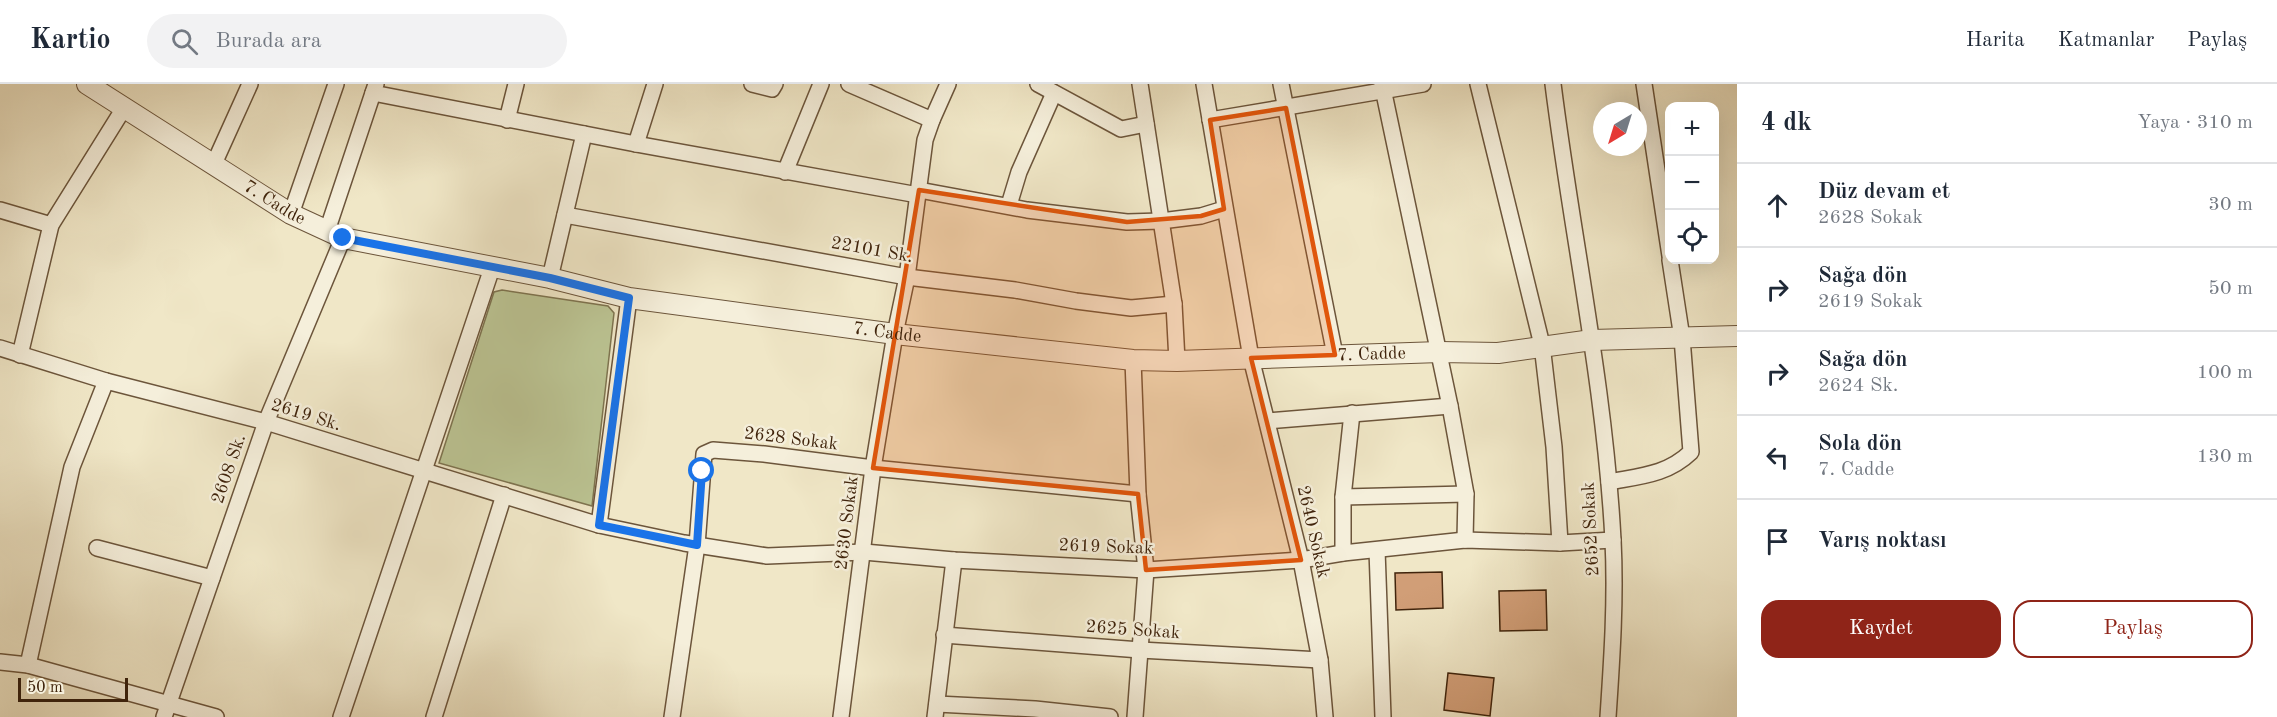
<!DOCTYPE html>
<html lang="tr">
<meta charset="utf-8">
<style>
body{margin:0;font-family:"Old Standard TT",serif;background:#f2f2f3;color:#1f2937}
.controls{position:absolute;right:18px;top:18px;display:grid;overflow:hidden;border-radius:12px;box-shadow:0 6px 24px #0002}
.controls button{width:54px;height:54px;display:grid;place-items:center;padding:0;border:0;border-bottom:2px solid #e0e1e3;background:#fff;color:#1f2937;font:30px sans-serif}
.compass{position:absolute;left:1593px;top:18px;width:54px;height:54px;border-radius:50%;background:#fff;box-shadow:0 6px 24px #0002;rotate:218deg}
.scale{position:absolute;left:18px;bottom:15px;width:110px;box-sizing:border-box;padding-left:6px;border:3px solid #40240c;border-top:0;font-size:16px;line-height:21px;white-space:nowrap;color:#40240c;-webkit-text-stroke:4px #f5efdb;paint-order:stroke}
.stop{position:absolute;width:18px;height:18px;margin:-14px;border:4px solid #1a73e8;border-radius:50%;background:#fff}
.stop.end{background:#1a73e8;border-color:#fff;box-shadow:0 2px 6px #0008}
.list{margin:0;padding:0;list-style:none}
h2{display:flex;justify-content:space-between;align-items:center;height:78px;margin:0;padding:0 24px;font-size:26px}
h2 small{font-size:20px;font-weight:400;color:#747a83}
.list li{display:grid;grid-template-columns:39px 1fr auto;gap:18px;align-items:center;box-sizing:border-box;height:84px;padding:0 24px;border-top:2px solid #e0e1e3}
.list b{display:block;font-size:22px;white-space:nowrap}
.list p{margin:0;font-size:20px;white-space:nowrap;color:#747a83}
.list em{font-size:20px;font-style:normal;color:#747a83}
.actions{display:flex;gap:12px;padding:18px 24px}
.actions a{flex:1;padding:14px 0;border:2px solid #8f2418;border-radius:18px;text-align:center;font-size:21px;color:#8f2418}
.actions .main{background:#8f2418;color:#fff}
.icon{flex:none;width:33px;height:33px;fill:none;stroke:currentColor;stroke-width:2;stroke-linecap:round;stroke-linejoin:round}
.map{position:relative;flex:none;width:1737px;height:633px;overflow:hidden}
header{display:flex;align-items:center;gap:36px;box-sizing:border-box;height:84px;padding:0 30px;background:#fff;border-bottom:2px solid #e0e1e3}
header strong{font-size:28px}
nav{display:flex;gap:33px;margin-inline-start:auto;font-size:21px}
.search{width:420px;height:54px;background:#f2f2f3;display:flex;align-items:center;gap:15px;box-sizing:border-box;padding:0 21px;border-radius:33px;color:#747a83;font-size:22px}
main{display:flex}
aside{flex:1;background:#fff}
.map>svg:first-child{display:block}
</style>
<header>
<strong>Kartio</strong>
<div class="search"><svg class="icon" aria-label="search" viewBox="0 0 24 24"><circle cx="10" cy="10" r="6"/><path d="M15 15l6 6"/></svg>Burada ara</div>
<nav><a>Harita</a><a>Katmanlar</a><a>Paylaş</a></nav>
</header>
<main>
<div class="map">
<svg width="1737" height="633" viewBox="0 0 1737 633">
<rect width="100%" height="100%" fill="#f0e7c7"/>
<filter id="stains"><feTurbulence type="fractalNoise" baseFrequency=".00333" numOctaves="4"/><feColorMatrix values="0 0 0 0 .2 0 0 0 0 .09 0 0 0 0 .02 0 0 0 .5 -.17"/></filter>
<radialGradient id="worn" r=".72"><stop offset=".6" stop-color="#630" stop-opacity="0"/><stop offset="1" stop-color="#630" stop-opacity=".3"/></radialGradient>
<polygon fill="#bcc594" stroke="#7e7450" stroke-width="1.5" points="502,206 608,222 614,229 592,422 439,379 494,208"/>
<g fill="#d19e77" stroke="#40240c" stroke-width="1.5">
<polygon points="1442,488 1443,524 1396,526 1395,489"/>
<polygon points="1546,506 1547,546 1500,547 1499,507"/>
<polygon points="1448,589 1494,594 1490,632 1444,626"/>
</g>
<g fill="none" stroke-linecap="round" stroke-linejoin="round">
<g stroke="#6c553b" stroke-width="18">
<g id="minor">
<polyline points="752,0 772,5 775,0"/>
<polyline points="849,0 932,36"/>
<polyline points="1038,0 1121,45 1146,40"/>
<polyline points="1140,0 1174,220 1177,277"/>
<polyline points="1204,0 1251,274 1301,476 1320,576 1325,633"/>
<polyline points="1281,0 1335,271"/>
<polyline points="1382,0 1450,322 1466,410 1465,456"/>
<polyline points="1478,0 1542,261 1554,363 1560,459"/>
<path d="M1553,0c19,152 52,302 60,456 3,59 -1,118 -5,177"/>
<polyline points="1644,0 1670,172"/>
<polyline points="373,9 636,60 918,111"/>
<polyline points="507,36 516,0"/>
<polyline points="1210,36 1423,0"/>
<polyline points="636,60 655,0"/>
<polyline points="213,82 250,0"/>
<polyline points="785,88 821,0"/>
<polyline points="919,106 1027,126 1127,138 1161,137 1201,132 1224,125"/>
<polyline points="1009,121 1019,88 1054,9"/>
<polyline points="0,126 51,141"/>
<polyline points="291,130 336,0"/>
<polyline points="565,131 907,193 1015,206 1076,217 1131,224 1174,220"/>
<polyline points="327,147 376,0"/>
<polyline points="550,194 584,50"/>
<polyline points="0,264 106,297 266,338 599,441 684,459 767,472 864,468 954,476 1146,486 1301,476 1343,469 1465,456 1560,459 1613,456"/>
<polyline points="20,271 51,141 124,24"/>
<polyline points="1133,276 1138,410 1146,486 1135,633"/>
<polyline points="1267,337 1450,322"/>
<path d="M1609,398c31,-6 58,-7 82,-30l-9,-114 -12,-78"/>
<polyline points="1343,413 1466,410"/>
<polyline points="599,441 629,214"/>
<polyline points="97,464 212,494"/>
<polyline points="1377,466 1383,633"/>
<polyline points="1343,469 1343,413 1352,329"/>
<polyline points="944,551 1140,566 1320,576"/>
<polyline points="0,578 28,581 216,633"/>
<polyline points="28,581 72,383 106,297"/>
<polyline points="937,620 1035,625 1110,633"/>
<polyline points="164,633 266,338 343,154"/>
<polyline points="341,633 492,184"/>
<polyline points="434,633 504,411"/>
<polyline points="672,633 697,461 704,370 713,366 764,370 873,384 1138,410"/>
<polyline points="841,633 873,384 895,250 907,193 925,56 932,36 948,0"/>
<polyline points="935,633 954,476"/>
</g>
</g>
<g stroke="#6c553b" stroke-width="22">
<g id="tertiary">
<path id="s1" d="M87,0l204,130 52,24 207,40 79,20 266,36 238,26 44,1 263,-9 58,1 94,-13 145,-4"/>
</g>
</g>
<use href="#minor" stroke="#f5efdb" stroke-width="15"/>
<use href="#tertiary" stroke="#f5efdb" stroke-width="20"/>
</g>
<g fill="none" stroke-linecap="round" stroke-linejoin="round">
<polyline stroke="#1a73e8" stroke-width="8" points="343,154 550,194 629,214 599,441 697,461 702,387"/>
</g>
<path fill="#e0560c" fill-opacity="0.2" stroke="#e0560c" stroke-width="4.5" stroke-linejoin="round" d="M1286,24l49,247 -84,3 50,202 -155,10 -8,-76 -265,-26 46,-278 208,32 74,-6 23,-7 -14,-89z"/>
<g text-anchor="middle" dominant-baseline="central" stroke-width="5" stroke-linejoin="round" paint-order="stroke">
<g font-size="18" fill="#40240c" stroke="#f5efdb">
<text stroke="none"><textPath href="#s1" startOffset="222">7. Cadde</textPath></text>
<text transform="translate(872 166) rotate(10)">22101 Sk.</text>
<text stroke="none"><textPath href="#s1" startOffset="852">7. Cadde</textPath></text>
<text stroke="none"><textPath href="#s1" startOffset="1338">7. Cadde</textPath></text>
<text transform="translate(306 331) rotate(17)">2619 Sk.</text>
<text transform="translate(791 355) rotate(7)">2628 Sokak</text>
<text transform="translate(229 385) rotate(-71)">2608 Sk.</text>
<text transform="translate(847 439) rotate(-83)">2630 Sokak</text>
<text transform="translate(1591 445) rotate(-93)">2652 Sokak</text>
<text transform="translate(1313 448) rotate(77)">2640 Sokak</text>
<text transform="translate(1106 463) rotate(2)">2619 Sokak</text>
<text transform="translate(1133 546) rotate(4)">2625 Sokak</text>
</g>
</g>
<rect width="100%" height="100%" filter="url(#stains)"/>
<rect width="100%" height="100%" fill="url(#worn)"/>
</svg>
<div class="controls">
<button>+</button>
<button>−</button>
<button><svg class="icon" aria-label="locate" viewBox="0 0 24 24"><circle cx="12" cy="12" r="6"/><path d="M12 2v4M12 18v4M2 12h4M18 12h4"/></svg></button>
</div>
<svg class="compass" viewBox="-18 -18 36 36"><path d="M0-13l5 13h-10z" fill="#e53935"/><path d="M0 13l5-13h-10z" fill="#747a83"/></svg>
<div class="scale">50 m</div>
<div class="stop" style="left:702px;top:387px"></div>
<div class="stop end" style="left:343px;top:154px"></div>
</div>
<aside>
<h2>4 dk<small>Yaya · 310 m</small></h2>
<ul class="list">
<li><svg class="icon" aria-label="ahead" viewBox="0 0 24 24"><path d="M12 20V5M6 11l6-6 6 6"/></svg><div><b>Düz devam et</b><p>2628 Sokak</p></div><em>30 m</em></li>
<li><svg class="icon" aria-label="right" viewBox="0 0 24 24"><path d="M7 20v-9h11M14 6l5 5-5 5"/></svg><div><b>Sağa dön</b><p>2619 Sokak</p></div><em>50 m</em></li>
<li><svg class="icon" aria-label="right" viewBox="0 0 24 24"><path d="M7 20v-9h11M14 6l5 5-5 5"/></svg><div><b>Sağa dön</b><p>2624 Sk.</p></div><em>100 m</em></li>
<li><svg class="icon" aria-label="left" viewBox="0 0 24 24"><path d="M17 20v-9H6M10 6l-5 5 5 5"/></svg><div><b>Sola dön</b><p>7. Cadde</p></div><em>130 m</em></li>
<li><svg class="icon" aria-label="arrive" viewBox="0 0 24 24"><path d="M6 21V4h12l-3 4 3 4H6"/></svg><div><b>Varış noktası</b></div></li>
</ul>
<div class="actions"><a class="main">Kaydet</a><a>Paylaş</a></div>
</aside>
</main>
